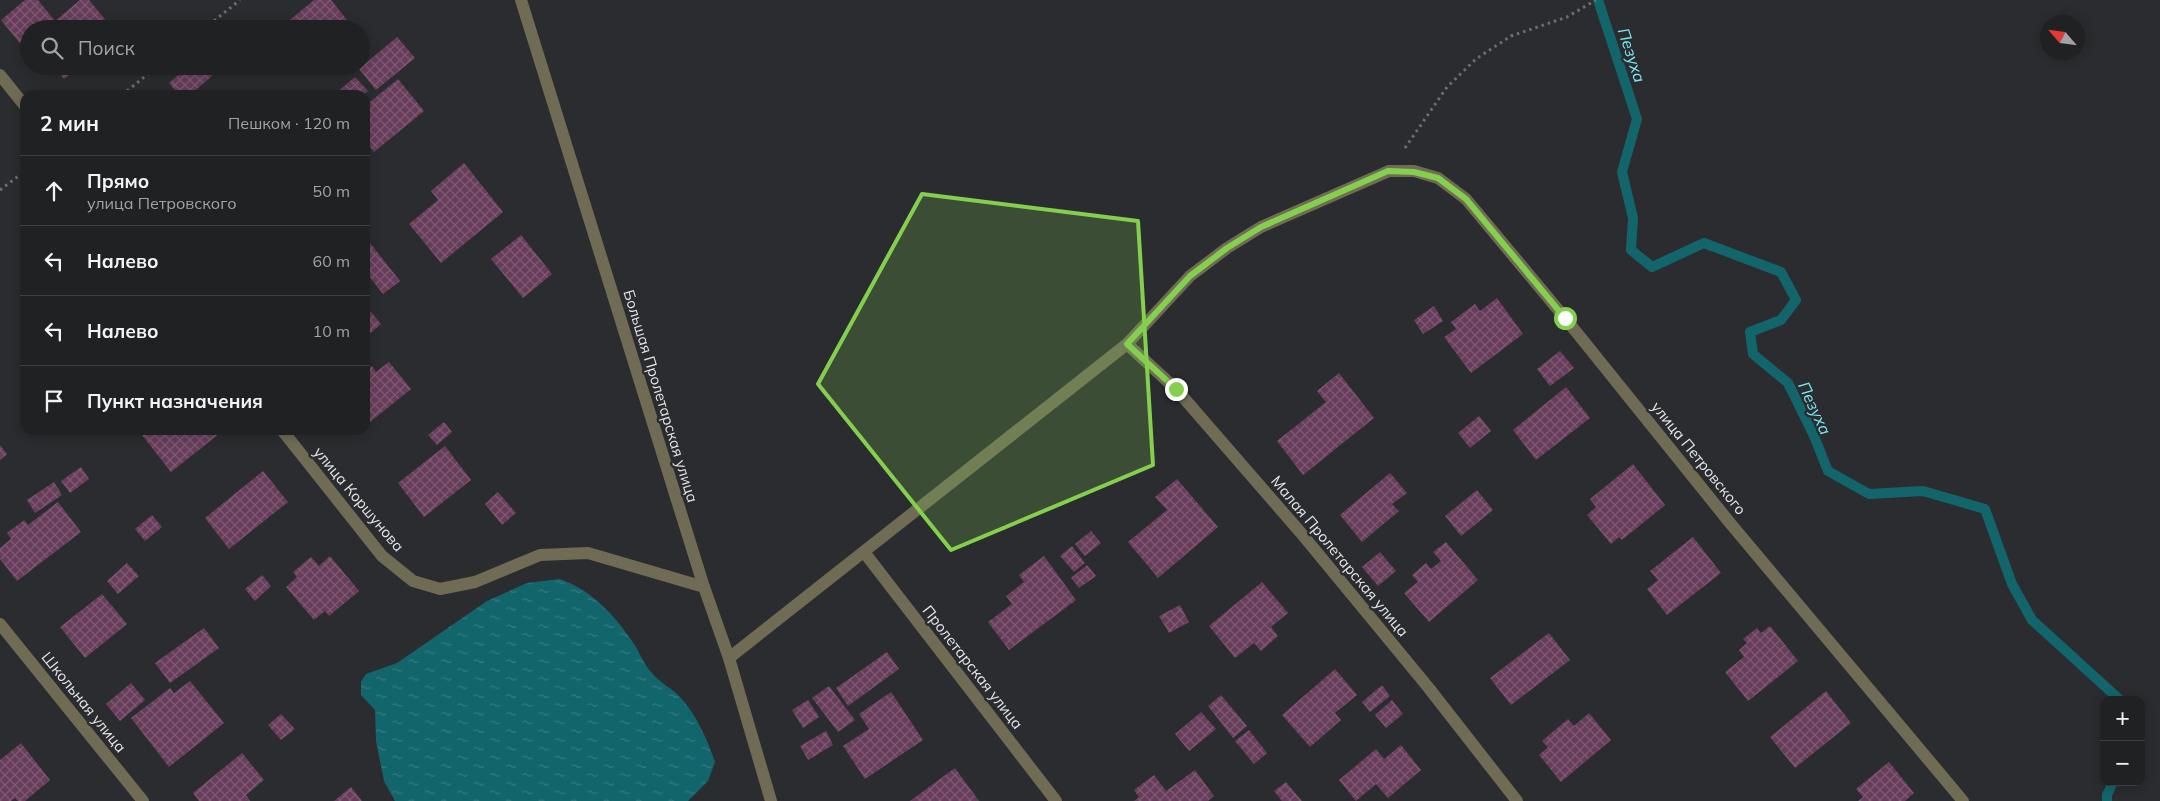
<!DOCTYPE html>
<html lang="ru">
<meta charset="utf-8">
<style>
body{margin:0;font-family:Mulish,sans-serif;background:#28292b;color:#f1f3f6}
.controls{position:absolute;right:15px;bottom:15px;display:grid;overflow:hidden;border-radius:10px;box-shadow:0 2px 12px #0003}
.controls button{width:45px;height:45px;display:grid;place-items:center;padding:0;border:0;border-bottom:1px solid #3d3e41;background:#202123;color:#f1f3f6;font:25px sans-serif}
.compass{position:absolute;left:2040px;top:15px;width:45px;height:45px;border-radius:50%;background:#202123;box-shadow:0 2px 12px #0003;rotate:298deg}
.stop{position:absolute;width:15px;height:15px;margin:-11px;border:4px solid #84d04e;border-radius:50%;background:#fff}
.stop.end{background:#84d04e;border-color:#fff;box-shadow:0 1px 5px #0008}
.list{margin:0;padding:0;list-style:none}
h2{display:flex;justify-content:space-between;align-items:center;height:65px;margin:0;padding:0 20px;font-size:21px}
h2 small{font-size:16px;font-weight:400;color:#a2a3a6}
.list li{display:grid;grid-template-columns:32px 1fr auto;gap:15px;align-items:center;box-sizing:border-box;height:70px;padding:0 20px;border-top:1px solid #3d3e41}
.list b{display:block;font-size:19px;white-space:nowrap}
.list p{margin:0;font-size:16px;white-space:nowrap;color:#a2a3a6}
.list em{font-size:16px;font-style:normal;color:#a2a3a6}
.icon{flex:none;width:28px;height:28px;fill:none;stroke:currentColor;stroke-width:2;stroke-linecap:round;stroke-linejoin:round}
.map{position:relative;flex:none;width:2160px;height:801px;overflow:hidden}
.search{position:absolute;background:#202123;box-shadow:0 2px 12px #0003;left:20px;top:20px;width:350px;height:55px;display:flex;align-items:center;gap:12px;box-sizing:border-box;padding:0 18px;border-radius:28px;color:#a2a3a6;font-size:19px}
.panel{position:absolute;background:#202123;box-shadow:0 2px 12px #0003;left:20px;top:90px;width:350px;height:345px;border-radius:15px}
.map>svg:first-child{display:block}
</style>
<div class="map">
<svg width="2160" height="801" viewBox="0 0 2160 801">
<defs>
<pattern id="water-ripples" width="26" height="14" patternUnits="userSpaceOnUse" patternTransform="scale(1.25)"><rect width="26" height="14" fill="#13656c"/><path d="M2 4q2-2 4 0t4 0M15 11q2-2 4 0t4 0" fill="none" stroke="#357b81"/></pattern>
<pattern id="building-cross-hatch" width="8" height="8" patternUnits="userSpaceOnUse" patternTransform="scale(1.25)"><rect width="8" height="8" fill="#683d5b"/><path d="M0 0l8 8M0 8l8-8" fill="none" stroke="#7e5973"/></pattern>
</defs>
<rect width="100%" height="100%" fill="#2b2c2f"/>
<path fill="url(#water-ripples)" d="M560,579c34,12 57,39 76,68 5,9 9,19 16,26 7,9 18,14 26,22 18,18 29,44 37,67l-7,19 -20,20h-293l-11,-20 -8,-40 -1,-31 -14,-15v-13l5,-8 31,-11 90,-62 40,-18z"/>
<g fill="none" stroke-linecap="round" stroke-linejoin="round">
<g stroke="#13656c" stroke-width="10">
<polyline points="1598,0 1637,119 1622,172 1633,218 1631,250 1652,267 1704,243 1781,272 1796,300 1781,320 1750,332 1753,354 1788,383 1814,436 1828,471 1869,494 1923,491 1985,509 2012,584 2032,620 2120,700"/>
<polyline points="2107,801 2107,795 2113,782"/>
</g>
</g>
<g fill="url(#building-cross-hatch)">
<polygon points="25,0 38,0 55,21 80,0 89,0 113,29 29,29 29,42 23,47 1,20"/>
<polygon points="314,0 331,0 347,20 336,29 286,29 284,25"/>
<polygon points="397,37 415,58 376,90 359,69"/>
<polygon points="53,66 80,66 64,79"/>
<polygon points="189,66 204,66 212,76 190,95 179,95 169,83"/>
<polygon points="355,77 368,91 363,95 334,95"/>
<polygon points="398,79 424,111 374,152 365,141 365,106"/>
<polygon points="464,163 503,212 441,263 409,224 438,200 431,191"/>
<polygon points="521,235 552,274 523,298 491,259"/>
<polygon points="370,243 400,281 383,294 365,271 365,247"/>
<polygon points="1497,298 1523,334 1471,373 1444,337 1456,329 1451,322 1475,304 1480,311"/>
<polygon points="1434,306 1443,321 1423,334 1414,320"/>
<polygon points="371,312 381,324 365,338 365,317"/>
<polygon points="1560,351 1574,368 1550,386 1537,369"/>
<polygon points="389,362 411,389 365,426 365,371 372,366 376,372"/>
<polygon points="1339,373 1374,418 1303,475 1277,441 1326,402 1317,391"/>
<polygon points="1566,387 1590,418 1536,460 1513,430"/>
<polygon points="1479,416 1491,431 1470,448 1458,433"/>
<polygon points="444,422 452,432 437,445 428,435"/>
<polygon points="138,430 224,430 171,472"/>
<polygon points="0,445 7,454 0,460"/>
<polygon points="445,446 471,480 424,517 398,483"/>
<polygon points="1633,464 1665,505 1622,540 1619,537 1611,544 1587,515 1596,507 1590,499"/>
<polygon points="81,467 89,479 70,493 61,481"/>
<polygon points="263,471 288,502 229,549 205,518"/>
<polygon points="1390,473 1407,493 1392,504 1399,511 1362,542 1340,515"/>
<polygon points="1177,479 1218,527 1158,578 1128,542 1167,510 1155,497"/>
<polygon points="54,482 62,495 35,513 27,500"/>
<polygon points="1477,490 1493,510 1461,536 1445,516"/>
<polygon points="498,492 516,513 502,525 485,504"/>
<polygon points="58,502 81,532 17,581 0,559 0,548 11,539 7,533 24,520 28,525"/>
<polygon points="152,515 162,527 145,541 135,529"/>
<polygon points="1091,531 1101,543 1085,556 1075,544"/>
<polygon points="1693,537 1721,573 1667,615 1647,589 1658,580 1650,571"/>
<polygon points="1446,542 1478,580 1429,622 1404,593 1418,582 1412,575 1426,563 1431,569 1441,561 1433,552"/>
<polygon points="1072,546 1085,563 1074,572 1060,556"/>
<polygon points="1380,552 1396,571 1378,586 1362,567"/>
<polygon points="330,556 359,591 329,616 325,611 314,620 286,587 297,577 293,572 311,557 319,566"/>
<polygon points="1044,556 1076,600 1009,650 988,622 1012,604 1006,596 1024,582 1019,575"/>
<polygon points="127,563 139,576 118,594 107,581"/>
<polygon points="1087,565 1096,576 1079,588 1071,578"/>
<polygon points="262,575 271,586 255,601 245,589"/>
<polygon points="1262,582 1288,613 1271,627 1278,636 1261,651 1254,643 1235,658 1209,626"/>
<polygon points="102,594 127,624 85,658 60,627"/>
<polygon points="1180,605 1189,622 1169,633 1159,616"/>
<polygon points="1770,626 1798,661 1748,701 1725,672 1744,657 1739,650 1747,643 1743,639 1757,628 1761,633"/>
<polygon points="204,628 219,648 170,683 155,663"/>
<polygon points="1549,633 1570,660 1511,705 1490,678"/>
<polygon points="887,652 899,669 848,706 836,688"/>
<polygon points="1335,669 1357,695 1335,713 1341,720 1310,747 1282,715"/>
<polygon points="190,681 224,723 169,767 131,718 170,688 174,693"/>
<polygon points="131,683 145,700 120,721 106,704"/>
<polygon points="1382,685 1390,696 1370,712 1362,702"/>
<polygon points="829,686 855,720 838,732 812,698"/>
<polygon points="1826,691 1851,723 1795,768 1770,737"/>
<polygon points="891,692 923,740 865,779 843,746 869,729 859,714"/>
<polygon points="1221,695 1247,726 1233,738 1208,706"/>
<polygon points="808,700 819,717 803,728 792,710"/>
<polygon points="1392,700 1403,714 1386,728 1375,715"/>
<polygon points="1201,712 1216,729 1189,751 1175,734"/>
<polygon points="1589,713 1611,740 1561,782 1539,755 1548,747 1542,741 1568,719 1574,726"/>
<polygon points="281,714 295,729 281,740 268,725"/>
<polygon points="1249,730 1267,753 1254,764 1235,741"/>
<polygon points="826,731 833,745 808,760 800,746"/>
<polygon points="21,743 50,780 25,801 18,801 15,798 11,801 0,801 0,760"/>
<polygon points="1401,745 1421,770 1388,798 1376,784 1356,801 1339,780 1376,749 1384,759"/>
<polygon points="242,753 264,780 246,795 250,801 199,801 193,793"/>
<polygon points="1889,762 1914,793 1905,801 1858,801 1863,797 1856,789"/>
<polygon points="955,768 979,801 910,801"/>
<polygon points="1195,770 1214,796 1208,801 1134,801 1139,797 1134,790 1154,775 1166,791"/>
<polygon points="1286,782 1302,801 1282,801 1274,791"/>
<polygon points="351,787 362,801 334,801"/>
</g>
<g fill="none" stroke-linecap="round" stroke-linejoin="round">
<g stroke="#6d6e71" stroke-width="3" stroke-dasharray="2.5 4" stroke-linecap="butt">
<polyline points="204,29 240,0"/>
<polyline points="122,95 158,66"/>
<polyline points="1405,148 1447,87 1476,59 1511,36 1567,17 1596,0"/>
<polyline points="0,190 25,171"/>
</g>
<polyline stroke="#6f6b55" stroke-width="12" points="729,658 1127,344 1190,276 1227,248 1261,227 1389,171"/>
<g stroke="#6f6b55" stroke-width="12">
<polyline points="521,0 704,587 729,658 771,801"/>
<polyline points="0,75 25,106"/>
<polyline points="1389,171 1414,171 1438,178 1466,199 1565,318 1730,523 1963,801"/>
<polyline points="1127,344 1176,389 1301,533 1428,687 1517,801"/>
<polyline points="282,430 382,556 413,581 440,589 475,582 540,555 588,553 704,587"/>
<polyline points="864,552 1056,801"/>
<polyline points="0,624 143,801"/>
</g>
</g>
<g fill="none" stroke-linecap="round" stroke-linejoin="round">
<polyline stroke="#84d04e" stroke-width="6" points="1176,389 1127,344 1190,276 1227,248 1261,227 1388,171 1414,172 1438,178 1466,199 1565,318"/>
</g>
<path fill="#84d04e" fill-opacity="0.2" stroke="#84d04e" stroke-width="4" stroke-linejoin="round" d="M922,194l216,27 15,244 -202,85 -133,-166z"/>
<g text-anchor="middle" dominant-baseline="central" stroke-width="5" stroke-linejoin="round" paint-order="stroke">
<g font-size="15" fill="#e6e7e9" stroke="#2b2c2f">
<text transform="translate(661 396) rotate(73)">Большая Пролетарская улица</text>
<text transform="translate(1699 458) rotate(51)">улица Петровского</text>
<text transform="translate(359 499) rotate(50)">улица Коршунова</text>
<text transform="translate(1340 556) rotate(50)">Малая Пролетарская улица</text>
<text transform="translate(973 667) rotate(52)">Пролетарская улица</text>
<text transform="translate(84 702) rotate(51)">Школьная улица</text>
</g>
<g font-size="16" font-style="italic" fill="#7bebf6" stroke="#2b2c2f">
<text transform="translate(1632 55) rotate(72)">Пезуха</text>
<text transform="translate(1815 408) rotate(65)">Пезуха</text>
</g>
</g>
</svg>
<div class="controls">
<button>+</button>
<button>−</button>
</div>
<svg class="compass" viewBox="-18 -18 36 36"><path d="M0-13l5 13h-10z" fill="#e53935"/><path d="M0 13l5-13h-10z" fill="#a2a3a6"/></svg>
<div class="stop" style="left:1565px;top:318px"></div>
<div class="stop end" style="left:1176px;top:389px"></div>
<div class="search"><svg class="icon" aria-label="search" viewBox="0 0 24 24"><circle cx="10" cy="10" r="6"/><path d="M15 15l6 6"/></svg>Поиск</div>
<section class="panel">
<h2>2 мин<small>Пешком · 120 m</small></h2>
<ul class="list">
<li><svg class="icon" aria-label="ahead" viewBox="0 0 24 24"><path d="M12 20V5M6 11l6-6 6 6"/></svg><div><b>Прямо</b><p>улица Петровского</p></div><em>50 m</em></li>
<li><svg class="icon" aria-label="left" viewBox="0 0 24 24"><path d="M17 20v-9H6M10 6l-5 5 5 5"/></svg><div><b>Налево</b></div><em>60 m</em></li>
<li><svg class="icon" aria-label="left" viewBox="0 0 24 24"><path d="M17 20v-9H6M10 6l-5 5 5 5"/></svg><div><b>Налево</b></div><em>10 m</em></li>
<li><svg class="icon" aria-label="arrive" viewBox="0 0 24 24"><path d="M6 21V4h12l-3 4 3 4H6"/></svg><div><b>Пункт назначения</b></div></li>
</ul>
</section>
</div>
